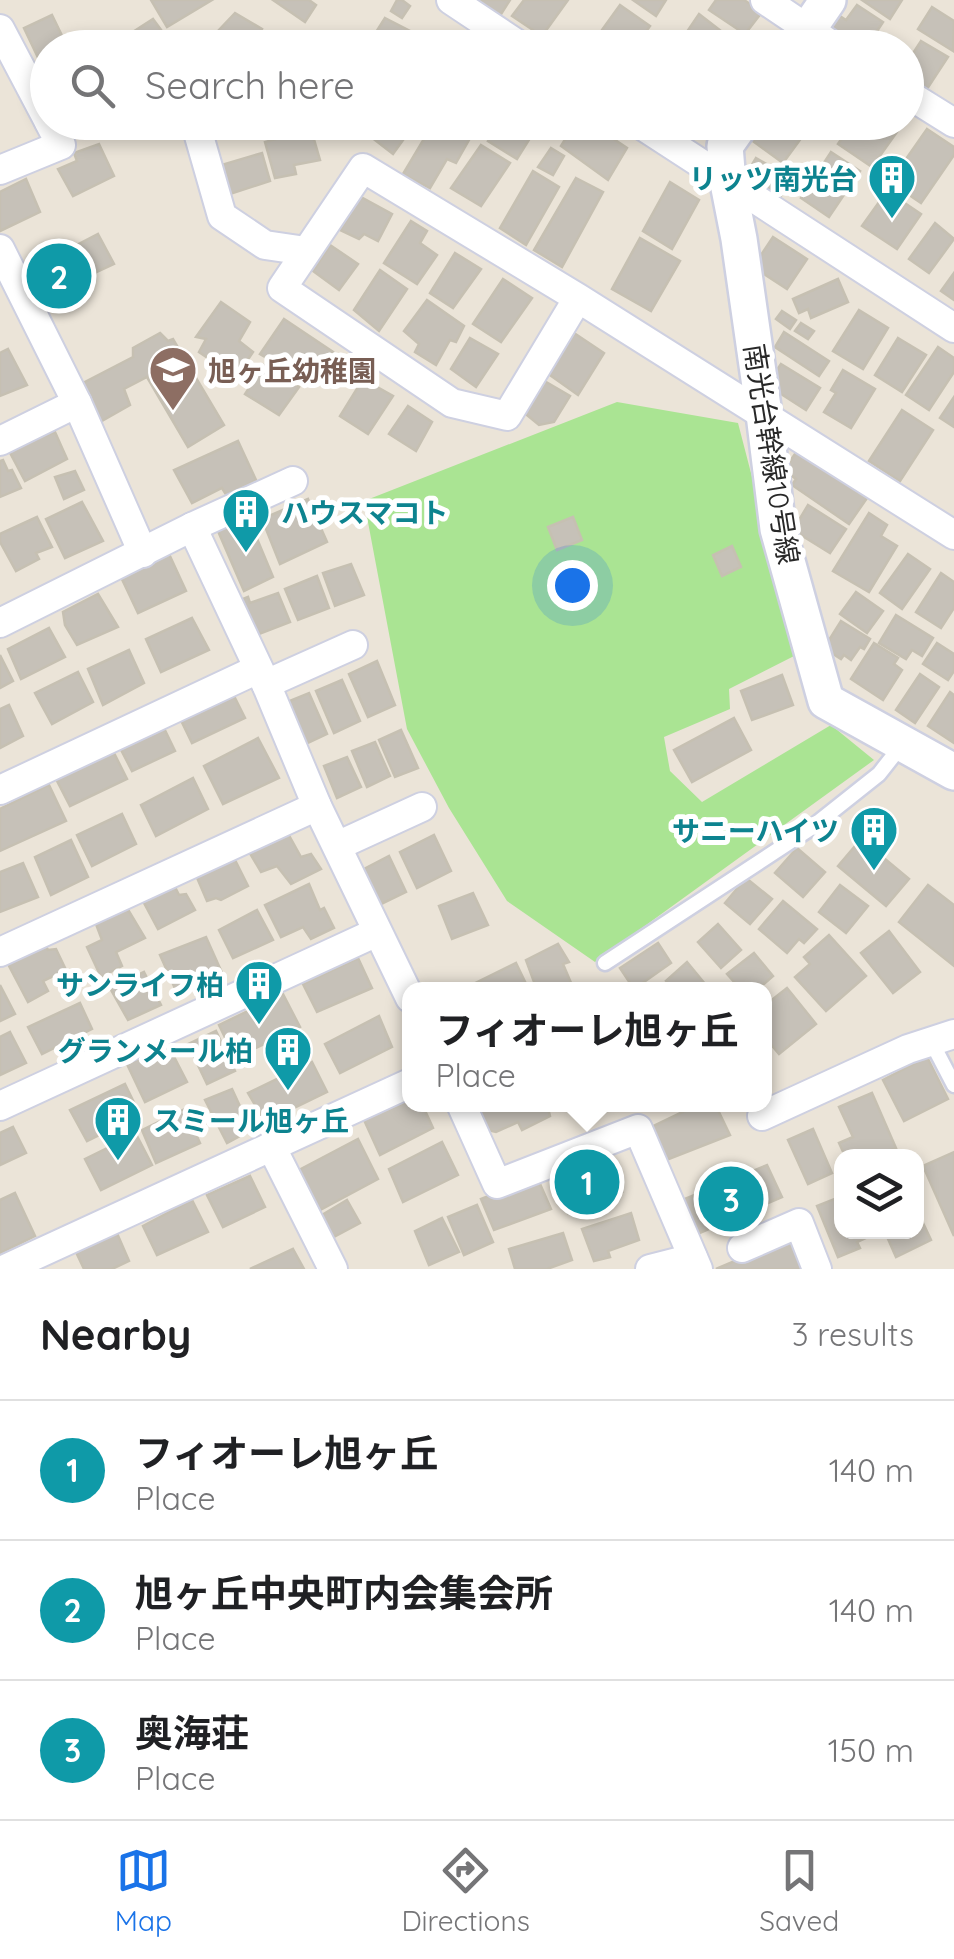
<!DOCTYPE html>
<meta charset="utf-8">
<style>
body{margin:0;font-family:Quicksand,"Noto Sans JP",sans-serif;background:#f2f2f2;color:#202124}
.controls{position:absolute;right:30px;bottom:30px;display:grid;overflow:hidden;border-radius:20px;box-shadow:0 5px 15px #0003}
.controls button{width:90px;height:90px;display:grid;place-items:center;padding:0;border:0;border-bottom:2px solid #e0e0e0;background:#fff;color:#202124;font:50px sans-serif}
.you{position:absolute;left:572px;top:585px;width:35px;height:35px;margin:-25px;border:8px solid #fff;border-radius:50%;background:#1a73e8;box-shadow:0 0 0 15px #1a73e833}
.badge{display:grid;place-items:center;width:65px;height:65px;border-radius:50%;background:#1a73e8;color:#fff;font-size:32px;font-weight:700}
.pin{position:absolute;translate:-50% -50%;border:5px solid #fff;box-shadow:0 2px 10px #0006}
.popup{position:absolute;left:402px;top:982px;width:370px;height:130px;box-sizing:border-box;display:grid;place-content:center;border-radius:20px;background:#fff;filter:drop-shadow(0 2px 8px #0005);font-size:32px;white-space:nowrap;color:#757577}
.popup b{font-size:38px;color:#202124}
.popup::after{content:'';position:absolute;left:50%;top:100%;margin-left:-20px;border:20px solid transparent;border-top-color:#fff}
.list{margin:0;padding:0;list-style:none}
h2{display:flex;justify-content:space-between;align-items:center;height:130px;margin:0;padding:0 40px;font-size:42px}
h2 small{font-size:32px;font-weight:400;color:#757577}
.list li{display:grid;grid-template-columns:65px 1fr auto;gap:30px;align-items:center;box-sizing:border-box;height:140px;padding:0 40px;border-top:2px solid #e0e0e0}
.list b{display:block;font-size:38px;white-space:nowrap}
.list p{margin:0;font-size:32px;white-space:nowrap;color:#757577}
.list em{font-size:32px;font-style:normal;color:#757577}
.icon{flex:none;width:55px;height:55px;fill:none;stroke:currentColor;stroke-width:2;stroke-linecap:round;stroke-linejoin:round}
.map{position:relative;flex:none;width:954px;height:1269px;overflow:hidden}
.search{position:absolute;background:#fff;box-shadow:0 5px 15px #0003;left:30px;right:30px;top:30px;height:110px;display:flex;align-items:center;gap:25px;box-sizing:border-box;padding:0 35px;border-radius:55px;color:#757577;font-size:38px}
.sheet{height:550px;background:#fff}
nav{display:flex;justify-content:space-around;align-items:center;box-sizing:border-box;height:140px;border-top:2px solid #e0e0e0;background:#fff;font-size:28px;color:#757577}
nav a{display:grid;justify-items:center;gap:5px}
nav .on{color:#1a73e8}
.map>svg:first-child{display:block}
</style>
<div class="map">
<svg width="954" height="1269" viewBox="0 0 954 1269">
<rect width="100%" height="100%" fill="#ebe4d8"/>
<polygon fill="#aae493" points="617,402 738,423 798,654 729,689 730,709 664,737 670,771 702,802 831,725 874,760 595,962 507,901 449,808 407,729 364,501"/>
<g fill="#c6c1b8" stroke="#c6c0b2" stroke-width="2.5">
<polygon points="151,0 212,0 167,27"/>
<polygon points="273,0 309,0 316,5 305,22"/>
<polygon points="397,0 402,0 410,6 402,18 391,11"/>
<polygon points="482,0 510,0 498,19 478,5"/>
<polygon points="524,0 568,0 542,36 512,16"/>
<polygon points="633,0 666,0 656,16"/>
<polygon points="716,0 744,0 762,12 745,34 709,10"/>
<polygon points="862,0 902,0 890,19"/>
<polygon points="620,5 650,26 634,48 589,48"/>
<polygon points="857,5 883,22 866,48 855,48 824,28 835,13 846,20"/>
<polygon points="932,7 954,21 953,51 918,29"/>
<polygon points="235,13 262,29 251,48 218,48 225,36 219,30"/>
<polygon points="699,14 730,38 723,48 676,48"/>
<polygon points="52,15 68,48 48,48 48,61 41,64 24,28"/>
<polygon points="385,18 410,31 402,42 410,48 366,48"/>
<polygon points="153,19 173,46 108,48"/>
<polygon points="285,38 299,48 275,48"/>
<polygon points="921,41 948,57 925,92 906,80 906,64"/>
<polygon points="230,122 262,122 232,129"/>
<polygon points="375,122 416,122 393,154 366,133"/>
<polygon points="434,122 441,122 469,140 456,163 447,159 430,188 403,174"/>
<polygon points="500,122 540,122 517,159 488,141"/>
<polygon points="576,122 588,122 627,148 608,180 561,146"/>
<polygon points="683,122 708,122 698,137 682,125"/>
<polygon points="762,122 813,122 783,163 750,139"/>
<polygon points="853,122 904,122 872,167 838,144"/>
<polygon points="311,129 320,160 294,165 296,174 275,178 265,142"/>
<polygon points="927,129 954,147 954,155 921,203 890,182"/>
<polygon points="99,144 114,176 73,196 58,169 77,161 74,153"/>
<polygon points="481,145 510,163 481,206 451,188"/>
<polygon points="551,148 564,156 553,175 538,167"/>
<polygon points="831,152 860,171 829,217 801,198"/>
<polygon points="262,153 270,181 227,195 218,166"/>
<polygon points="756,158 792,179 775,205 740,184"/>
<polygon points="533,171 559,187 526,245 500,228"/>
<polygon points="576,178 603,192 562,267 534,250"/>
<polygon points="26,179 40,212 0,231 0,192"/>
<polygon points="670,182 699,200 672,249 643,231"/>
<polygon points="887,191 921,214 897,249 862,226"/>
<polygon points="361,197 392,214 378,241 364,234 359,239 340,230"/>
<polygon points="411,221 427,231 420,243 437,255 417,284 384,263"/>
<polygon points="935,223 954,239 929,273 909,259"/>
<polygon points="98,234 114,264 77,281 83,295 48,311 27,271"/>
<polygon points="773,237 807,259 787,289 753,267"/>
<polygon points="640,238 680,261 651,311 612,289"/>
<polygon points="330,245 358,264 339,290 313,271"/>
<polygon points="455,253 481,269 453,308 430,293"/>
<polygon points="380,270 407,289 379,331 354,310"/>
<polygon points="954,273 954,300 941,291"/>
<polygon points="503,279 532,298 501,342 473,324"/>
<polygon points="838,279 848,302 811,318 808,309 799,313 793,299"/>
<polygon points="427,300 464,326 456,342 450,340 436,365 415,352 419,344 404,331"/>
<polygon points="221,302 250,322 239,341 253,352 236,377 199,352 206,339 196,337"/>
<polygon points="859,310 888,328 863,369 833,351"/>
<polygon points="782,311 796,320 790,329 776,319"/>
<polygon points="284,319 333,352 322,371 309,363 298,376 260,354"/>
<polygon points="801,323 814,331 808,339 795,331"/>
<polygon points="784,332 829,361 819,376 775,347"/>
<polygon points="160,333 168,341 173,339 224,425 188,447 147,377 124,389 130,405 100,422 81,384 133,357 133,348"/>
<polygon points="574,333 604,353 578,395 547,373"/>
<polygon points="470,338 498,354 476,387 451,369"/>
<polygon points="898,338 926,355 902,392 875,375"/>
<polygon points="938,347 954,358 954,372 929,410 906,395"/>
<polygon points="8,349 27,385 0,396 0,353"/>
<polygon points="781,364 820,388 806,410 767,385"/>
<polygon points="264,365 299,387 279,415 245,394"/>
<polygon points="843,370 875,389 851,428 824,412 836,393 831,390"/>
<polygon points="363,379 393,396 368,434 340,416"/>
<polygon points="541,379 570,396 554,422 539,425 522,411"/>
<polygon points="954,397 954,427 940,418"/>
<polygon points="408,406 432,422 416,451 389,434"/>
<polygon points="902,410 933,430 900,481 869,461"/>
<polygon points="36,431 39,438 55,432 67,459 25,481 6,445"/>
<polygon points="238,441 256,480 227,496 222,488 192,503 174,470"/>
<polygon points="797,451 867,498 849,524 792,485 796,479 784,470"/>
<polygon points="3,460 8,471 12,470 21,488 0,497 0,461"/>
<polygon points="75,471 84,490 64,499 55,477"/>
<polygon points="308,499 327,542 280,564 262,519"/>
<polygon points="82,502 103,541 65,558 46,519"/>
<polygon points="808,505 846,529 830,553 793,530"/>
<polygon points="869,513 887,525 881,536 897,546 869,592 833,571"/>
<polygon points="37,517 52,547 36,553 39,559 16,571 0,542 0,534"/>
<polygon points="248,517 273,577 244,591 218,531"/>
<polygon points="573,517 582,540 557,550 548,527"/>
<polygon points="732,546 741,567 722,576 713,555"/>
<polygon points="169,554 186,591 138,613 121,577"/>
<polygon points="908,554 930,569 902,609 880,593"/>
<polygon points="351,564 364,595 335,606 323,573"/>
<polygon points="941,573 954,582 954,608 941,628 916,612"/>
<polygon points="317,576 329,608 298,620 285,589"/>
<polygon points="856,592 883,611 867,633 840,614"/>
<polygon points="278,593 290,622 251,637 238,601 248,597 250,603"/>
<polygon points="98,594 118,627 77,645 65,625 63,612"/>
<polygon points="896,615 933,638 922,656 912,650 906,659 879,643"/>
<polygon points="192,618 209,650 161,672 146,639"/>
<polygon points="841,621 870,639 864,649 860,647 851,660 844,655 841,659 824,648"/>
<polygon points="49,628 65,657 21,679 8,649"/>
<polygon points="874,643 898,658 894,664 902,670 883,700 851,679"/>
<polygon points="937,643 954,654 954,671 948,680 923,664"/>
<polygon points="129,650 144,683 103,705 88,669"/>
<polygon points="0,655 13,681 0,688"/>
<polygon points="377,661 395,705 368,717 349,674"/>
<polygon points="78,672 93,702 52,724 35,693"/>
<polygon points="920,674 939,687 915,723 896,710"/>
<polygon points="782,675 793,705 752,720 741,691"/>
<polygon points="342,680 360,721 334,733 316,691"/>
<polygon points="230,688 245,718 192,743 178,714"/>
<polygon points="950,692 954,695 954,743 928,726"/>
<polygon points="309,693 327,734 299,747 280,705"/>
<polygon points="9,705 23,736 0,748 0,709"/>
<polygon points="734,718 751,750 692,782 674,750"/>
<polygon points="160,720 175,751 132,771 116,740"/>
<polygon points="401,730 418,768 395,777 379,740"/>
<polygon points="258,738 279,778 223,804 204,766"/>
<polygon points="375,742 390,776 367,787 352,751"/>
<polygon points="110,745 127,779 70,806 53,773"/>
<polygon points="347,757 361,787 337,798 324,766"/>
<polygon points="193,778 208,809 156,836 141,805"/>
<polygon points="49,785 66,821 0,851 0,809"/>
<polygon points="122,814 136,844 92,866 77,835"/>
<polygon points="286,830 301,857 311,854 321,869 291,884 277,866 261,872 248,850"/>
<polygon points="434,835 451,871 417,888 400,852"/>
<polygon points="861,839 909,879 886,906 838,866"/>
<polygon points="71,840 88,877 51,895 35,857"/>
<polygon points="797,848 825,872 803,897 775,873"/>
<polygon points="389,856 406,892 379,905 362,870"/>
<polygon points="234,858 248,886 221,900 216,898 207,901 195,873"/>
<polygon points="23,863 38,897 0,912 0,872"/>
<polygon points="746,878 772,899 750,924 725,903"/>
<polygon points="309,884 320,910 324,908 334,928 311,939 303,927 281,937 265,905"/>
<polygon points="174,885 179,895 186,894 195,910 158,929 143,901"/>
<polygon points="840,885 868,906 846,933 819,912"/>
<polygon points="928,885 954,905 954,966 899,922"/>
<polygon points="473,893 488,925 452,939 439,906"/>
<polygon points="783,901 817,929 804,943 799,939 787,953 759,929"/>
<polygon points="127,908 145,938 116,952 122,966 101,977 87,947 102,940 96,924"/>
<polygon points="257,910 273,940 233,958 219,930"/>
<polygon points="718,924 741,950 721,968 698,942"/>
<polygon points="889,931 920,972 893,993 861,953"/>
<polygon points="829,935 866,976 826,1011 795,977 810,964 804,957"/>
<polygon points="206,937 223,975 177,993 160,955"/>
<polygon points="658,943 671,963 634,989 620,968"/>
<polygon points="558,944 569,962 563,964 574,990 537,990 526,960"/>
<polygon points="45,945 48,950 56,949 66,970 43,981 48,991 28,1002 8,964"/>
<polygon points="754,953 773,976 757,990 729,990 735,983 727,974"/>
<polygon points="358,958 372,988 317,1012 303,984"/>
<polygon points="687,962 710,990 673,990 666,981"/>
<polygon points="516,963 529,990 461,990"/>
<polygon points="144,972 161,1005 128,1020 110,988"/>
<polygon points="0,985 15,1014 0,1021"/>
<polygon points="787,988 816,1024 779,1054 764,1036 764,1006"/>
<polygon points="283,994 300,1027 235,1058 219,1025"/>
<polygon points="80,1003 92,1029 42,1054 28,1027"/>
<polygon points="379,1016 392,1047 340,1073 325,1044"/>
<polygon points="216,1031 235,1071 207,1084 188,1044"/>
<polygon points="10,1032 26,1063 0,1075 0,1037"/>
<polygon points="168,1045 187,1082 145,1102 127,1064"/>
<polygon points="927,1057 948,1099 904,1121 883,1080"/>
<polygon points="312,1062 327,1092 265,1122 248,1093"/>
<polygon points="125,1084 140,1115 87,1141 70,1110"/>
<polygon points="232,1089 251,1130 227,1143 205,1100"/>
<polygon points="872,1093 896,1148 877,1156 845,1156 839,1143 853,1137 839,1107"/>
<polygon points="410,1100 410,1104 422,1104 433,1128 380,1155 364,1120"/>
<polygon points="470,1104 547,1104 550,1116 522,1130 518,1122 496,1132 487,1130"/>
<polygon points="567,1104 591,1104 571,1113"/>
<polygon points="699,1104 715,1104 730,1135 664,1161 649,1128"/>
<polygon points="185,1109 200,1143 156,1163 142,1130"/>
<polygon points="13,1127 26,1153 0,1165 0,1133"/>
<polygon points="813,1129 832,1173 808,1184 788,1140"/>
<polygon points="136,1134 152,1165 101,1190 85,1159"/>
<polygon points="358,1139 378,1179 320,1210 299,1170"/>
<polygon points="442,1142 458,1175 403,1202 389,1169"/>
<polygon points="606,1151 622,1192 568,1213 552,1171"/>
<polygon points="954,1152 954,1236 923,1166"/>
<polygon points="767,1165 782,1197 695,1235 680,1201"/>
<polygon points="250,1176 265,1207 223,1227 207,1195"/>
<polygon points="537,1177 551,1209 494,1230 481,1199"/>
<polygon points="15,1193 35,1236 0,1253 0,1200"/>
<polygon points="842,1196 842,1232 863,1232 866,1238 857,1242 860,1248 838,1257 817,1206"/>
<polygon points="192,1200 208,1232 157,1255 143,1226"/>
<polygon points="347,1200 360,1223 328,1240 317,1218"/>
<polygon points="477,1205 493,1242 464,1255 448,1217"/>
<polygon points="916,1208 931,1240 896,1257 885,1232 916,1232"/>
<polygon points="631,1213 639,1240 608,1251 610,1257 594,1261 582,1229"/>
<polygon points="442,1218 459,1252 429,1265 415,1231"/>
<polygon points="116,1231 129,1261 112,1269 84,1269 76,1252"/>
<polygon points="563,1233 572,1260 547,1269 515,1269 509,1249"/>
<polygon points="796,1235 808,1269 716,1269"/>
<polygon points="293,1249 304,1269 250,1269"/>
</g>
<g fill="none" stroke-linecap="round" stroke-linejoin="round">
<g stroke="#ced0e1" stroke-width="19">
<g id="service">
<polyline points="605,963 811,828 879,774 901,746"/>
<polyline points="931,1041 954,1085"/>
</g>
</g>
<g stroke="#ced0e1" stroke-width="32">
<g id="minor">
<polyline points="451,0 523,48"/>
<polyline points="765,0 836,48"/>
<polyline points="0,29 48,120"/>
<polyline points="906,93 954,123"/>
<polyline points="195,122 222,216 265,245 306,251"/>
<polyline points="637,122 954,328"/>
<polyline points="0,170 61,145 49,122"/>
<polyline points="0,249 77,403 143,553"/>
<polyline points="578,298 507,416 452,403 282,288 363,168 578,298 954,535"/>
<polyline points="0,441 77,403"/>
<polyline points="192,527 266,684 317,806 410,998"/>
<polyline points="0,623 192,527 293,481"/>
<polyline points="266,684 353,645"/>
<polyline points="0,790 258,669"/>
<polyline points="337,846 422,807"/>
<polyline points="0,952 317,806"/>
<polyline points="461,1104 497,1184 638,1129 698,1269"/>
<polyline points="0,1106 377,932"/>
<polyline points="762,1116 908,1049 954,1034"/>
<polyline points="271,1146 333,1269"/>
<polyline points="742,1248 799,1223 817,1269"/>
<polyline points="5,1269 410,1083"/>
<polyline points="650,1269 693,1258"/>
</g>
</g>
<g stroke="#ced0e1" stroke-width="40">
<g id="tertiary">
<polyline points="795,48 828,0"/>
<polyline points="742,122 725,146 728,183 739,239 764,414 778,529 826,701 954,772"/>
</g>
</g>
<use href="#service" stroke="#fff" stroke-width="14"/>
<use href="#minor" stroke="#fff" stroke-width="28"/>
<use href="#tertiary" stroke="#fff" stroke-width="35"/>
</g>
<defs>
<g id="building-pin" transform="scale(2.5)"><path d="M0 17L-7.5 6A9.5 9.5 0 1 1 7.5 6Z" fill="#0f9aa8" stroke="#fff"/><path d="M-4-6H4V6H1V3H-1V6H-4ZM-2.5-4.3h1.7v1.8h-1.7ZM.8-4.3h1.7v1.8H.8ZM-2.5-1h1.7V.8h-1.7ZM.8-1h1.7V.8H.8Z" fill="#fff"/></g>
<g id="school-pin" transform="scale(2.5)"><path d="M0 17L-7.5 6A9.5 9.5 0 1 1 7.5 6Z" fill="#8d6e63" stroke="#fff"/><path d="M0-5L7-2L0 1L-7-2ZM-4 1L0 2.5L4 1V4Q0 6-4 4Z" fill="#fff"/></g>
</defs>
<g fill-rule="evenodd">
<use href="#building-pin" x="892" y="178"/>
<use href="#school-pin" x="173" y="370"/>
<use href="#building-pin" x="246" y="512"/>
<use href="#building-pin" x="874" y="830"/>
<use href="#building-pin" x="259" y="984"/>
<use href="#building-pin" x="288" y="1050"/>
<use href="#building-pin" x="118" y="1120"/>
</g>
<g text-anchor="middle" dominant-baseline="central" stroke-width="10" stroke-linejoin="round" paint-order="stroke">
<g font-size="28" font-weight="bold" fill="#0d838f" stroke="#fff" text-anchor="end">
<text x="857" y="178">リッツ南光台</text>
<text x="281" y="512" text-anchor="start">ハウスマコト</text>
<text x="839" y="830">サニーハイツ</text>
<text x="224" y="984">サンライフ柏</text>
<text x="253" y="1050">グランメール柏</text>
<text x="153" y="1120" text-anchor="start">スミール旭ヶ丘</text>
</g>
<g font-size="28" font-weight="bold" fill="#785e54" stroke="#fff" text-anchor="start">
<text x="208" y="370">旭ヶ丘幼稚園</text>
</g>
<g font-size="28" fill="#282828" stroke="#fff">
<text transform="translate(772 454) rotate(81)">南光台幹線10号線</text>
</g>
</g>
</svg>
<div class="controls">
<button><svg class="icon" aria-label="layers" viewBox="0 0 24 24"><path d="M12 4l9 5-9 5-9-5zM3 14l9 5 9-5"/></svg></button>
</div>
<div class="you"></div>
<div class="pin badge" style="left:587px;top:1182px;background:#0f9aa8">1</div>
<div class="popup"><b>フィオーレ旭ヶ丘</b>Place</div>
<div class="pin badge" style="left:59px;top:276px;background:#0f9aa8">2</div>
<div class="pin badge" style="left:731px;top:1199px;background:#0f9aa8">3</div>
<div class="search"><svg class="icon" aria-label="search" viewBox="0 0 24 24"><circle cx="10" cy="10" r="6"/><path d="M15 15l6 6"/></svg>Search here</div>
</div>
<section class="sheet">
<h2>Nearby<small>3 results</small></h2>
<ul class="list">
<li><span class="badge" style="background:#0f9aa8">1</span><div><b>フィオーレ旭ヶ丘</b><p>Place</p></div><em>140 m</em></li>
<li><span class="badge" style="background:#0f9aa8">2</span><div><b>旭ヶ丘中央町内会集会所</b><p>Place</p></div><em>140 m</em></li>
<li><span class="badge" style="background:#0f9aa8">3</span><div><b>奥海荘</b><p>Place</p></div><em>150 m</em></li>
</ul>
</section>
<nav>
<a class="on"><svg class="icon" aria-label="map" viewBox="0 0 24 24"><path d="M3 6l6-2 6 2 6-2v14l-6 2-6-2-6 2zM9 4v14M15 6v14"/></svg>Map</a>
<a><svg class="icon" aria-label="directions" viewBox="0 0 24 24"><path d="M12 3l9 9-9 9-9-9zM9 14v-3h6M13 9l2 2-2 2"/></svg>Directions</a>
<a><svg class="icon" aria-label="saved" viewBox="0 0 24 24"><path d="M7 4h10v16l-5-4-5 4z"/></svg>Saved</a>
</nav>
